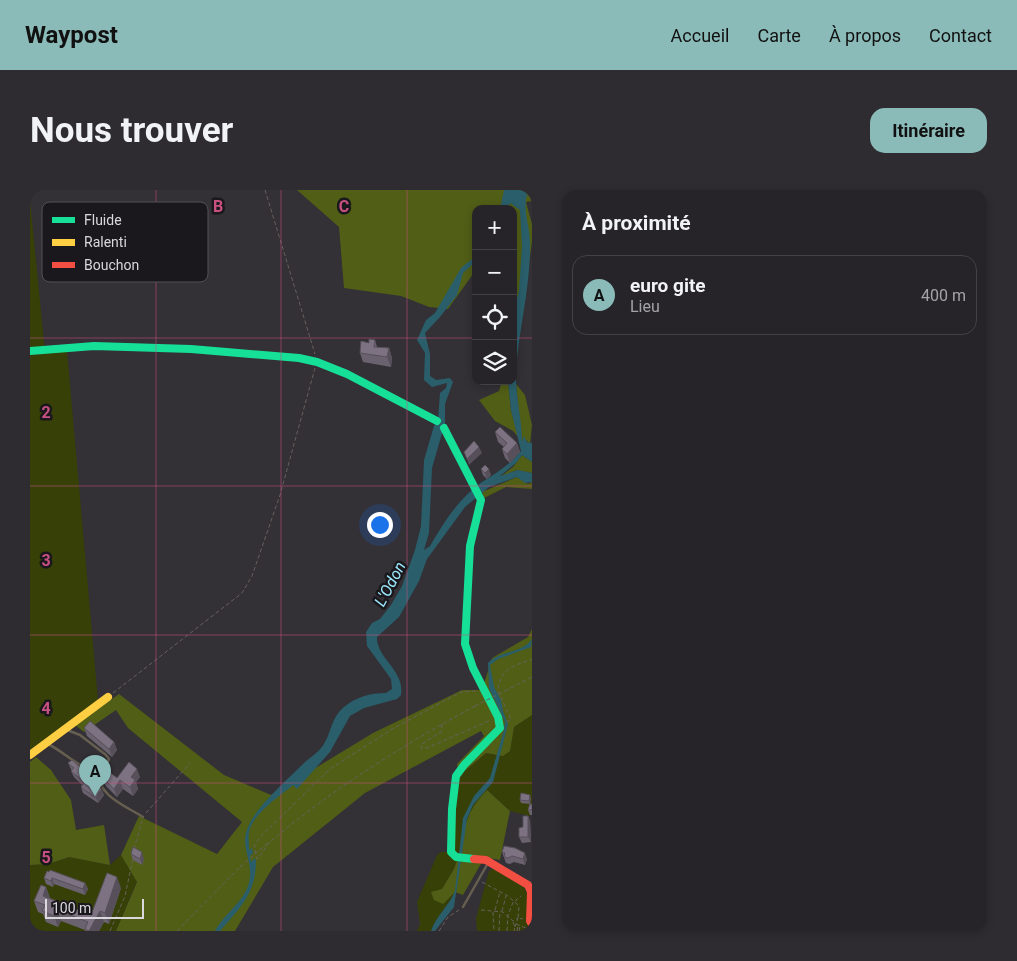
<!DOCTYPE html>
<html lang="fr">
<meta charset="utf-8">
<style>
body{margin:0;font-family:Roboto,sans-serif;background:#2e2c30;color:#f1f3f6}
.controls{position:absolute;right:15px;top:15px;display:grid;overflow:hidden;border-radius:10px;box-shadow:0 2px 8px #0003}
.controls button{width:45px;height:45px;display:grid;place-items:center;padding:0;border:0;border-bottom:1px solid #424145;background:#262428;color:#f1f3f6;font:25px sans-serif}
.scale{position:absolute;left:15px;bottom:12px;width:99px;box-sizing:border-box;padding-left:5px;border:2px solid #dad7dd;border-top:0;font-size:14px;line-height:18px;white-space:nowrap;color:#dad7dd;-webkit-text-stroke:4px #1a181c;paint-order:stroke}
.you{position:absolute;left:349px;top:334px;width:18px;height:18px;margin:-12px;border:4px solid #fff;border-radius:50%;background:#1a73e8;box-shadow:0 0 0 8px #1a73e833}
.badge{display:grid;place-items:center;width:32px;height:32px;border-radius:50%;background:#8bbbb9;color:#111;font-size:16px;font-weight:700}
.pin{position:absolute;translate:-50% -41px;filter:drop-shadow(0 1px 2px #0008)}
.pin::after{content:'';position:absolute;top:26px;width:18px;height:15px;background:inherit;clip-path:polygon(0 0,100% 0,50% 100%)}
.list{margin:0;padding:0;list-style:none}
h2{display:flex;justify-content:space-between;align-items:center;height:65px;margin:0;padding:0 20px;font-size:21px}
h2 small{font-size:16px;font-weight:400;color:#a4a4a8}
.list li{display:grid;grid-template-columns:32px 1fr auto;gap:15px;align-items:center;box-sizing:border-box;height:80px;margin:0 10px 10px;padding:0 10px;border:1px solid #424145;border-radius:15px}
.list b{display:block;font-size:19px;white-space:nowrap}
.list p{margin:0;font-size:16px;white-space:nowrap;color:#a4a4a8}
.list em{font-size:16px;font-style:normal;color:#a4a4a8}
.icon{flex:none;width:28px;height:28px;fill:none;stroke:currentColor;stroke-width:2;stroke-linecap:round;stroke-linejoin:round}
.map{position:relative;flex:none;width:502px;height:741px;overflow:hidden;border-radius:15px}
header{display:flex;align-items:center;gap:30px;box-sizing:border-box;height:70px;padding:0 25px;background:#8bbbb9;color:#111}
header strong{font-size:24px}
nav{display:flex;gap:28px;margin-inline-start:auto;font-size:18px}
.intro{display:flex;align-items:center;justify-content:space-between;box-sizing:border-box;height:120px;padding:0 30px}
h1{margin:0;font-size:35px}
.button{padding:12px 22px;border-radius:15px;background:#8bbbb9;color:#111;font-size:18px;font-weight:700}
main{display:flex;gap:30px;padding:0 30px}
aside{flex:1;background:#262428;border-radius:15px;box-shadow:0 2px 8px #0003}
.map>svg:first-child{display:block}
</style>
<header>
<strong>Waypost</strong>
<nav><a>Accueil</a><a>Carte</a><a>À propos</a><a>Contact</a></nav>
</header>
<div class="intro"><h1>Nous trouver</h1><a class="button">Itinéraire</a></div>
<main>
<div class="map">
<svg width="502" height="741" viewBox="0 0 502 741">
<rect width="100%" height="100%" fill="#333036"/>
<g fill="#374007">
<polygon points="0,10 15,162 37,161 68,510 0,562"/>
<path d="M502,525v88l-2,13 -20,-5 -23,-21 -33,79 -12,20 13,2c-6,15 -19,25 -24,40h-14l3,-7 -3,-22 20,-47 4,-3h9l8,-81 8,-1 20,-17 17,3 7,-5 4,-24z"/>
<polygon points="91,665 107,691 86,741 0,741 0,675 18,674 39,667 80,675"/>
<path d="M464,678c31,20 38,14 32,53l6,6v4h-55l-1,-13 13,-47z"/>
</g>
<g fill="#515e16">
<polygon points="267,0 502,0 502,11 496,12 502,34 502,52 491,129 483,119 483,19 446,19 446,80 418,119 399,117 371,106 314,98 309,37"/>
<polygon points="478,192 481,220 489,248 483,241 465,231 449,210 469,201 471,194"/>
<polygon points="486,194 495,205 502,235 500,254 494,248 492,253"/>
<polygon points="492,265 502,272 502,283 487,280 470,287 483,277"/>
<polygon points="487,287 498,294 502,292 502,299 476,297 454,308 452,302"/>
<polygon points="502,439 502,525 484,537 480,561 473,566 456,563 436,580 428,581 427,574 454,546 451,541 335,603 243,677 205,741 86,741 107,692 91,665 109,626 187,664 212,632 98,538 86,520 54,542 45,535 89,504 194,585 241,605 343,543 432,500 452,500 462,468 498,447"/>
<polygon points="6,567 21,580 41,610 46,640 74,635 80,675 39,667 18,674 0,675 0,572"/>
<path d="M457,600l23,21 -10,49 -18,-3v5l-19,33 -8,-3 -12,12 -9,-4 -3,-8 11,-3 12,-20 5,-14h3c2,-29 4,-43 25,-65z"/>
</g>
<g fill="#295e6a">
<path d="M474,0h26c-10,12 0,37 0,52 1,43 -11,85 -14,129 -1,24 6,47 6,71l2,-6 3,6 5,1v19l-10,-7 -6,8 -16,13 18,-6 14,3v9l-7,1 -8,-6 -28,10 -24,20 -38,52 -8,22 -20,36 -22,20c-1,21 28,33 24,58l-4,4 -33,9 -14,8 -20,36 -33,37 -4,-4c-14,12 -40,28 -44,47 -1,5 0,11 0,16v2l3,-2 1,5 -3,3 1,6 4,-4 1,3c0,32 -16,47 -36,70h-5c10,-19 33,-31 35,-54 2,-17 -11,-33 -1,-52 9,-20 40,-47 56,-63 6,-5 15,-11 19,-18 8,-13 7,-26 20,-37 12,-10 26,-14 42,-14l6,-4 -1,-10 -24,-33 -1,-14 6,-9 8,-4 11,-14 11,-19 13,-36 6,-24 3,-66 10,-34 4,-6 2,-27 6,-5 1,-5 -15,4 -8,-7 1,-27 -8,-13 9,-20 9,-7 26,-45 15,-12v5l-13,12 -6,22 -17,22 -15,16 5,21v22l6,4 14,-2 3,4 -8,22v19l-13,45 -3,65 -5,17 6,-4c14,-24 29,-48 52,-64 14,-9 28,-17 39,-31l-10,-41 -3,-29h5v-67l6,-23 3,-45 -2,-36 -10,-7 -4,6h-6z"/>
<path d="M502,449l-1,8 -33,12 -8,6 4,22 7,13 2,11 5,13 -15,58 -20,23 -6,14 -13,88 -19,24h-4c5,-15 18,-25 24,-40l8,-73 11,-22 16,-18 14,-48 1,-8 -16,-34 -1,-25c12,-13 34,-9 44,-24z"/>
</g>
<g fill="none" stroke-linecap="round" stroke-linejoin="round">
<g stroke="#67615b" stroke-width="1" stroke-dasharray="4 2.5" stroke-linecap="butt">
<polyline points="235,0 285,164"/>
<polyline points="475,501 502,487"/>
<polyline points="83,503 212,403 222,386 250,305 285,178"/>
<path d="M445,516c-72,39 -142,83 -204,135 -6,5 -8,13 -14,18l-3,-12 5,-9 71,-69 62,-40 69,-37 15,-1"/>
<path d="M476,532l5,-3 -13,-28c2,-23 16,-25 34,-32"/>
<polyline points="412,534 411,542 392,554 391,558 397,558 461,530"/>
<polyline points="116,623 160,573"/>
<polyline points="104,659 112,631"/>
<polyline points="452,692 478,706 489,716 488,728 493,729"/>
<polyline points="485,711 491,706"/>
<polyline points="451,720 473,722 483,731 488,728"/>
<polyline points="465,720 470,702"/>
<polyline points="472,721 476,706"/>
<polyline points="463,722 464,741"/>
<polyline points="483,732 485,737 484,741"/>
<polyline points="486,734 496,738"/>
<polyline points="485,737 488,728"/>
<polyline points="80,741 95,706 103,668"/>
<polyline points="147,741 210,677"/>
<polyline points="409,741 418,727 429,720"/>
<polyline points="469,741 470,722"/>
<polyline points="477,741 478,725 484,710"/>
<polyline points="487,741 488,735"/>
<polyline points="489,741 490,736"/>
</g>
<g stroke="#665f50" stroke-width="2.5">
<path d="M18,554c17,8 36,30 56,27l5,-12 -3,-4 -26,-20 -13,-5"/>
<path d="M69,582c-2,24 27,34 44,45"/>
<polyline points="433,717 458,673"/>
</g>
<g stroke="#16e098" stroke-width="8">
<polyline points="0,161 64,156 161,159 269,168 287,172 317,184 407,231"/>
<polyline points="414,238 451,310 440,356 435,454 443,478 468,527 470,538 434,575 426,586 422,619 421,662 426,667 444,669"/>
</g>
<polyline stroke="#ffcf43" stroke-width="8" points="0,565 78,507"/>
<polyline stroke="#f24e42" stroke-width="8" points="444,669 456,670 498,695 501,702 500,731 502,734"/>
<g stroke="#67615b" stroke-width="1" stroke-dasharray="4 2.5" stroke-linecap="butt">
<polyline points="445,516 475,501"/>
<polyline points="210,677 238,653"/>
</g>
</g>
<g fill="#6b626f">
<polygon points="345,150 347,157 359,158 362,168 361,177 333,172 330,163 339,153"/>
<polygon points="465,242 487,253 490,262 480,273 475,268 472,259 474,257 468,252"/>
<polygon points="451,279 461,285 457,289 453,285"/>
<polygon points="54,538 84,552 87,560 82,567 57,546"/>
<polygon points="38,573 60,585 62,591 74,605 68,613 53,603 51,597 52,595 44,587 41,581 42,581"/>
<polygon points="72,587 87,588 110,587 106,592 108,599 103,606 93,599 87,607 75,595"/>
<polygon points="501,608 500,614 502,614 502,625 500,625 498,620 500,614 491,613 490,610"/>
<polygon points="498,626 500,631 501,652 492,653 489,647"/>
<polygon points="472,662 497,669 495,675 484,672 480,674 476,673"/>
<polygon points="101,664 114,669 112,675 103,670"/>
<polygon points="17,681 55,693 58,699 55,705 24,694 23,697 16,694 14,688"/>
<polygon points="16,697 20,708 61,725 91,698 79,734 74,732 69,741 55,741 55,740 31,731 28,737 16,732 13,724 8,722 4,711"/>
</g>
<g fill="#57505a">
<polygon points="359,158 362,168 361,177 357,167"/>
<polygon points="487,253 490,262 480,273 477,264"/>
<polygon points="449,257 452,263 439,275 437,269"/>
<polygon points="459,279 461,285 457,289 455,283"/>
<polygon points="84,552 87,560 82,567 79,559"/>
<polygon points="107,579 110,587 106,592 108,599 103,606 100,597 101,587"/>
<polygon points="60,585 62,591 60,594 58,588"/>
<polygon points="90,590 93,599 87,607 84,599"/>
<polygon points="72,599 74,605 68,613 66,608"/>
<polygon points="500,605 501,608 500,614 499,611"/>
<polygon points="498,626 500,631 501,652 498,647"/>
<polygon points="112,662 114,669 112,675 110,669"/>
<polygon points="495,663 497,669 495,675 493,669"/>
<polygon points="87,687 91,698 79,734 75,723"/>
<polygon points="22,688 24,694 23,697 21,691"/>
<polygon points="55,693 58,699 55,705 53,699"/>
<polygon points="16,697 20,708 17,716 13,706"/>
<polygon points="27,720 31,731 28,737 24,726"/>
<polygon points="70,721 74,732 69,741 59,741"/>
</g>
<g fill="#7c7281" stroke="#57505a">
<polygon points="339,149 345,150 344,157 359,158 357,167 330,163 331,151 339,153"/>
<polygon points="470,237 487,253 477,264 472,259 477,253 465,242"/>
<polygon points="444,251 449,257 437,269 434,262"/>
<polygon points="455,275 459,279 455,283 451,279"/>
<polygon points="60,531 84,552 79,559 54,538"/>
<polygon points="42,570 60,585 58,588 72,599 66,608 51,597 54,592 41,581 44,578 38,573"/>
<polygon points="99,572 107,579 101,587 105,590 100,597 90,590 84,599 72,587 77,580 87,588"/>
<polygon points="491,603 500,605 499,611 490,610"/>
<polygon points="500,614 502,614 502,620 498,620"/>
<polygon points="493,626 498,626 498,647 489,647 489,638 493,637"/>
<polygon points="474,656 485,658 495,663 493,669 482,666 478,668 474,667 475,663 472,662"/>
<polygon points="103,657 112,662 110,669 101,664"/>
<polygon points="20,680 55,693 53,699 22,688 21,691 14,688 17,681 19,682"/>
<polygon points="77,683 87,687 75,723 70,721 59,741 55,739 58,732 27,720 24,726 12,721 15,715 4,711 11,695 16,697 13,706 61,725"/>
</g>
<path fill="none" stroke="#c95182" stroke-width="1" stroke-opacity="0.55" d="M126,0v741M251,0v741M377,0v741M0,148h446M483,148h19M0,296h502M0,445h502M0,593h502"/>
<g text-anchor="middle" dominant-baseline="central" stroke-width="5" stroke-linejoin="round" paint-order="stroke">
<g font-size="16" font-style="italic" fill="#9ceafe" stroke="#1a181c">
<text transform="translate(360 394) rotate(-62)">L'Odon</text>
</g>
</g>
<rect x="12" y="12" width="166" height="80" rx="8" fill="#1a181c" stroke="#545156" stroke-width="1"/>
<rect x="22" y="27" width="23" height="6" fill="#16e098"/>
<rect x="22" y="49" width="23" height="7" fill="#ffcf43"/>
<rect x="22" y="72" width="23" height="6" fill="#f24e42"/>
<g font-size="14" fill="#dad7dd">
<text x="54" y="35">Fluide</text>
<text x="54" y="57">Ralenti</text>
<text x="54" y="80">Bouchon</text>
</g>
<g font-size="16" text-anchor="middle" font-weight="bold" fill="#c95182" stroke="#1a181c" stroke-width="5" stroke-linejoin="round" paint-order="stroke">
<text x="188" y="22">B</text>
<text x="314" y="22">C</text>
<text x="16" y="228">2</text>
<text x="16" y="376">3</text>
<text x="16" y="524">4</text>
<text x="16" y="673">5</text>
</g>
</svg>
<div class="controls">
<button>+</button>
<button>−</button>
<button><svg class="icon" aria-label="locate" viewBox="0 0 24 24"><circle cx="12" cy="12" r="6"/><path d="M12 2v4M12 18v4M2 12h4M18 12h4"/></svg></button>
<button><svg class="icon" aria-label="layers" viewBox="0 0 24 24"><path d="M12 4l9 5-9 5-9-5zM3 14l9 5 9-5"/></svg></button>
</div>
<div class="scale">100 m</div>
<div class="you"></div>
<div class="pin badge" style="left:65px;top:606px">A</div>
</div>
<aside>
<h2>À proximité<small></small></h2>
<ul class="list">
<li><span class="badge">A</span><div><b>euro gite</b><p>Lieu</p></div><em>400 m</em></li>
</ul>
</aside>
</main>
